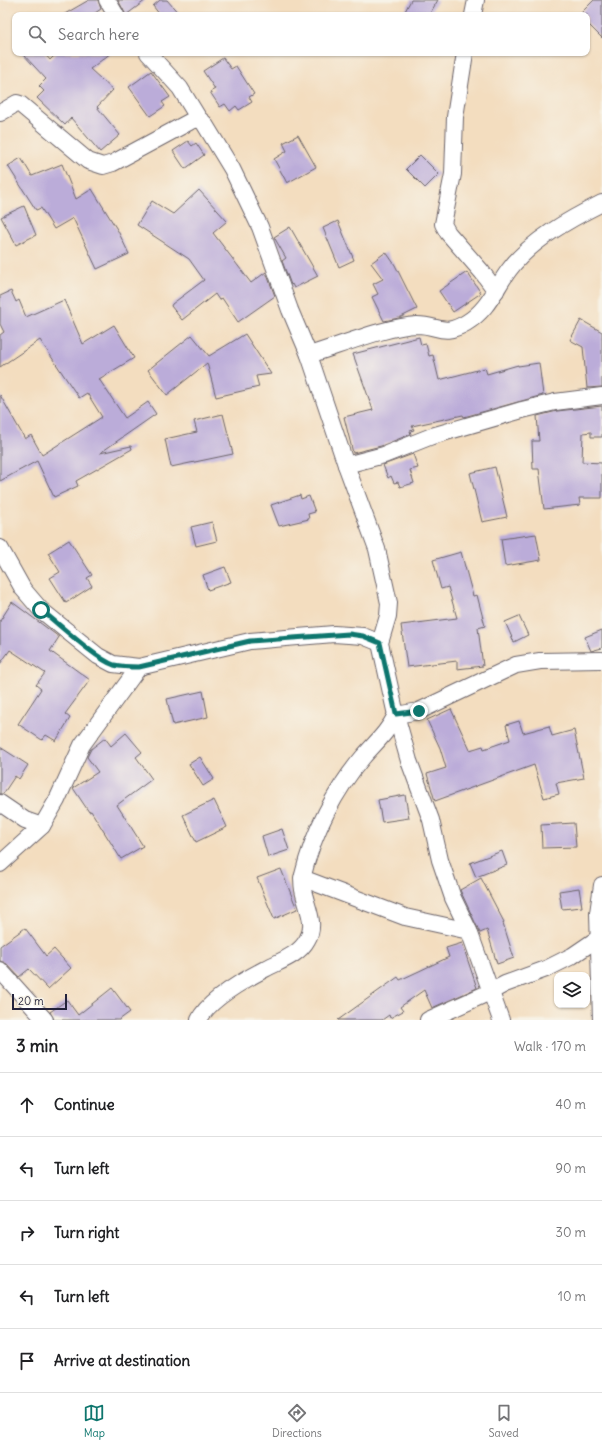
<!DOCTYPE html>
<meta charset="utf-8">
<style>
body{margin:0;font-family:Delius,sans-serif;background:#f2f2f2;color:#202124}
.controls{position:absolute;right:12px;bottom:12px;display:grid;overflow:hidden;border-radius:8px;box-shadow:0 1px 3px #0004}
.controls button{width:36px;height:36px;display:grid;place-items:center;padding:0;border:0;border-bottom:1px solid #e0e0e0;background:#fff;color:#202124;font:20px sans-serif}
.scale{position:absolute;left:12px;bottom:10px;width:55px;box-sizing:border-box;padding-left:4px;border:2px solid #22223b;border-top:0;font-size:11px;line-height:14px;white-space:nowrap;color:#22223b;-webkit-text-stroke:3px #f7f3e8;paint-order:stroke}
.stop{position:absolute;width:12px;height:12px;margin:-9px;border:3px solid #0f766e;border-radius:50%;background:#fff}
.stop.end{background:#0f766e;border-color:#fff;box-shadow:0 1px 4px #0008}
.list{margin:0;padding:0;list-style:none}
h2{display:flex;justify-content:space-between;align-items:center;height:52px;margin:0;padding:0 16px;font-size:17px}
h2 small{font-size:13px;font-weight:400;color:#757577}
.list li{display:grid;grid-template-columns:26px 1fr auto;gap:12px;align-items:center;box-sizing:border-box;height:64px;padding:0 16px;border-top:1px solid #e0e0e0}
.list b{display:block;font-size:15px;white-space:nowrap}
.list em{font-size:13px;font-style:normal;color:#757577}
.icon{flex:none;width:22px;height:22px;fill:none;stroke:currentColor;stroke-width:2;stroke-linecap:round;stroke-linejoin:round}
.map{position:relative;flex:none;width:602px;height:1020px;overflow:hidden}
.search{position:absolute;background:#fff;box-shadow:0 1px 3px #0004;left:12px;right:12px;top:12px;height:44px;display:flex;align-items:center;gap:10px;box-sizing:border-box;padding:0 14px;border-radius:8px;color:#757577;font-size:15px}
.sheet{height:372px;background:#fff}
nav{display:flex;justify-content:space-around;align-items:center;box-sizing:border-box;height:56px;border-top:1px solid #e0e0e0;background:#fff;font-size:11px;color:#757577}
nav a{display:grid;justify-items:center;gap:2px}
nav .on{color:#0f766e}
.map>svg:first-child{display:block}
</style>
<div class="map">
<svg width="602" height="1020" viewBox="0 0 602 1020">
<rect width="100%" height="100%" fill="#f7f3e8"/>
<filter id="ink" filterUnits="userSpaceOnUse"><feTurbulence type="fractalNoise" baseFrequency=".025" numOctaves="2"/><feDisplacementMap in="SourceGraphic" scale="8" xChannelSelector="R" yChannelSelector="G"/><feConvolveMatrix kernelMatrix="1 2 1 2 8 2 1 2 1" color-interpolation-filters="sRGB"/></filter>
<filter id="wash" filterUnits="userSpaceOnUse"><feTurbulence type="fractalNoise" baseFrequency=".012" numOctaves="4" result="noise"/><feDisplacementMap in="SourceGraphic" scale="16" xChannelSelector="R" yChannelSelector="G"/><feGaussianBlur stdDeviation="0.9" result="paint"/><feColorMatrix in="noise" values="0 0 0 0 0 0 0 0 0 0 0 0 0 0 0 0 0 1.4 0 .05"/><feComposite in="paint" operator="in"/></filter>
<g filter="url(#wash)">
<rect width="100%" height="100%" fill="#f3ddbf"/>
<g id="blocks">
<g fill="#bbacd9">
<polygon points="89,0 98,0 101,9 92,15 63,15"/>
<polygon points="118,0 146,0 126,15"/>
<polygon points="160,0 167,0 180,15 160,15 153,6"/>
<polygon points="411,0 438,0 429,15 403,15"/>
<polygon points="594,0 602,0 602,38 587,23 587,15 579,15"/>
<polygon points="22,53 44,53 50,60 57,53 111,53 90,69 113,90 97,107 120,135 100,152 71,118 65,125 37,98 44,91 39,86 46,79"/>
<polygon points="223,58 231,69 236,66 254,94 249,97 252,102 239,110 236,106 230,111 225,104 220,107 210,92 215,89 203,71"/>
<polygon points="151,71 170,97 162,102 165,106 150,116 129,87"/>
<polygon points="298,135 316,167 287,183 274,159 287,151 283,143"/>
<polygon points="188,141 192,146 196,143 204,155 185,169 173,151"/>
<polygon points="420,155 439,174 425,188 406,169"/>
<polygon points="21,158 32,176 62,164 76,199 92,189 118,231 129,254 97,269 73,218 54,229 41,208 36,210 8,166"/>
<polygon points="199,190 227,221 213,233 251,283 266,272 275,296 238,322 222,298 219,300 215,294 182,320 171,306 172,304 204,280 189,259 137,225 152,201 173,214"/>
<polygon points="24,206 36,235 16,245 1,217"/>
<polygon points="338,221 354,260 339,267 323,228"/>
<polygon points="290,227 318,276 294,288 292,284 291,285 282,261 286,258 274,237"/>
<polygon points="386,252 395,265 417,309 399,318 384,321 372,297 378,294 373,284 383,279 371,263"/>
<polygon points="467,272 481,293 453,312 439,291"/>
<polygon points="11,291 16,302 19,300 26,317 64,300 83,344 114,325 134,358 99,379 125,418 148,402 156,414 100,453 131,446 132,449 76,481 78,486 54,497 37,461 0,481 0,395 25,439 31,435 42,455 102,417 87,393 79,398 40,340 0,367 0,335 4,332 0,324 0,296"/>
<polygon points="581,320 602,332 602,387 587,388 583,347 570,340"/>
<polygon points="245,334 271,374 256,376 259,387 216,397 207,363 167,395 148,370 192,335 209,356"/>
<polygon points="419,337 421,345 426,344 429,356 433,355 439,380 485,368 487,374 518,365 518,366 539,363 543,395 464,417 463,415 412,426 414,430 410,431 411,434 381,446 353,453 344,417 373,410 353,354"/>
<polygon points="602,406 602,437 591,437 591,432 583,433 582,462 602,463 602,498 579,498 580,505 544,509 539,469 533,469 532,441 539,441 537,416 557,411"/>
<polygon points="223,414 233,454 171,467 165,439 197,432 194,421"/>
<polygon points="413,454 418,468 410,470 414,483 400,487 398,482 394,483 391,476 388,478 383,465"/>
<polygon points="495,467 507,517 482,522 470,473"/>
<polygon points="300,495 301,499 309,496 315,512 308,514 309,519 279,526 271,505"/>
<polygon points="212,522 217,541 196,546 191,527"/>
<polygon points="536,534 541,560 505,566 501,539"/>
<polygon points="69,540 92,575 87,578 92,586 66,603 50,578 60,572 48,553"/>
<polygon points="461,552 473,596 477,595 485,626 478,628 483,666 457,669 457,661 407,667 401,625 457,618 448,587 441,589 433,560"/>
<polygon points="225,567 231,582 208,590 203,575"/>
<polygon points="12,602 59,637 50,651 90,680 65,714 70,718 56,741 46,735 42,740 18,724 41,689 36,685 45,673 10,650 0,664 0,621"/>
<polygon points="519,616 528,635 514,642 505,622"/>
<polygon points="602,630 602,648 591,651 585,637"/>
<polygon points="203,691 208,717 173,725 167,699"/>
<polygon points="451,709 470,750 483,746 484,749 510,740 506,725 519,721 523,733 549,726 552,736 574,730 584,778 556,783 559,794 544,798 534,765 435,801 427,774 446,768 440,748 427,720"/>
<polygon points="126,733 142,752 136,757 152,779 117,805 143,846 121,859 91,811 89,812 73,788 98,772 87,757 91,749 105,738 111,746"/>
<polygon points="0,747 28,765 19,779 15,776 3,794 0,794"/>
<polygon points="200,757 214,779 203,786 189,764"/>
<polygon points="405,795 409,818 382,822 378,800"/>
<polygon points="214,800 227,827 196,842 183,815"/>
<polygon points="574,823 576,847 542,848 541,825"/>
<polygon points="282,829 289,850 268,857 262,836"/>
<polygon points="502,851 507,865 476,877 470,863"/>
<polygon points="281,869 297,909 274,919 257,878"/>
<polygon points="481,878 504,922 503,923 514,958 497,964 487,930 480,933 460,890"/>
<polygon points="579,888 582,907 562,909 559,891"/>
<polygon points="25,928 46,956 54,949 71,968 48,989 29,969 19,977 7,964 0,961 0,946"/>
<polygon points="462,943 477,988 432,1008 424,990 400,1007 403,1011 390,1018 389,1015 382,1020 338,1020 398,977 400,980 449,957 446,948"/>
<polygon points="112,988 130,1012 119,1020 54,1020 50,1012 67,1000 78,1015"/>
</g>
</g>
</g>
<g filter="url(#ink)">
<use href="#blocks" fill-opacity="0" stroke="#6b6369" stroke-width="1"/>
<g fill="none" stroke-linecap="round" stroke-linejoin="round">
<g stroke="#6b6369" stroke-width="18">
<g id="minor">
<polyline points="107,0 116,15"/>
<polyline points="473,15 476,0"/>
<polyline points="148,53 180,88 199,119"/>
<polyline points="465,53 455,117 453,174 443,224 448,233 482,272 496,291"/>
<polyline points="0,113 17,103 20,104 88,161 103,166 113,163 191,121 199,119 204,123 232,169 260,227 290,310 309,355 346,465 377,549 389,603 388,616 380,643 396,715 409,761 431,820 440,860 453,898 469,931 501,1020"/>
<path d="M309,355c30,-9 78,-29 108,-30 22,0 25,12 49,-2 22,-13 29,-34 43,-53 21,-29 61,-51 93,-67"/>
<polyline points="346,465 384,455 432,436 522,410 555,402 602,396"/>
<polyline points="0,548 23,589 41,610 98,656 113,664 139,667 250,641 334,634 363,636 380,643"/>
<polyline points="0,803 25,820 42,826"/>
<polyline points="0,864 42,826 57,800 82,745 139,667"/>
<polyline points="302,878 405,917 469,931"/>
<polyline points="0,970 45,1020"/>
<path d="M199,1020c9,-20 47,-41 66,-51 15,-8 34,-14 42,-29 13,-21 -9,-43 -4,-65 10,-42 32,-85 60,-118 13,-15 24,-24 33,-42l23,-4 97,-46 24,-4 62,-1"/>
<polyline points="428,1020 490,992 505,984 546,969 572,956 600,937"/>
<polyline points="601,1020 598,913 602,885"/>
</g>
</g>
<use href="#minor" stroke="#fff" stroke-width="16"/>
</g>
</g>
<g fill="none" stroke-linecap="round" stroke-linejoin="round" filter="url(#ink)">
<path stroke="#0f766e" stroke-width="5" d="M41,610c18,14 54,48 73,55 8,2 16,2 25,2l111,-26 99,-7 14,2 17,7 16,71 23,-3"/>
</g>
</svg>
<div class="controls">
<button><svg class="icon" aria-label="layers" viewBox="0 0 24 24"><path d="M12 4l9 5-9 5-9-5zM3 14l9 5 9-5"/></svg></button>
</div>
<div class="scale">20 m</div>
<div class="stop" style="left:41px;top:610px"></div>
<div class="stop end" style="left:419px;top:711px"></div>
<div class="search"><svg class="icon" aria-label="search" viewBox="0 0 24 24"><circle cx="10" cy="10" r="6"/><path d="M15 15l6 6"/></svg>Search here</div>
</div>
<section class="sheet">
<h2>3 min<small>Walk · 170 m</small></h2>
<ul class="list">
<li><svg class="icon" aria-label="ahead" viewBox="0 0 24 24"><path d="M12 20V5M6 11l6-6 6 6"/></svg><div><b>Continue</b></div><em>40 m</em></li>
<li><svg class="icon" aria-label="left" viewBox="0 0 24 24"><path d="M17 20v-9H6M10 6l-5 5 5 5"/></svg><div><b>Turn left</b></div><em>90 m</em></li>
<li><svg class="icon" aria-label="right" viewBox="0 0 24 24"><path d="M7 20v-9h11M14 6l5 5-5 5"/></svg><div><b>Turn right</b></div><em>30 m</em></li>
<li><svg class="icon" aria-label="left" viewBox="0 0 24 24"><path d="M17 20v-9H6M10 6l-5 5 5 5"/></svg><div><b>Turn left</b></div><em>10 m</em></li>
<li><svg class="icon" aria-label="arrive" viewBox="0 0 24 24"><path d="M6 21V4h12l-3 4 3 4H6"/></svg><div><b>Arrive at destination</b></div></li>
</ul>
</section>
<nav>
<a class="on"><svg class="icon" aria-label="map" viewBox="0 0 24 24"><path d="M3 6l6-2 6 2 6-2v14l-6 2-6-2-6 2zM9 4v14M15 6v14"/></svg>Map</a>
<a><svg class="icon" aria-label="directions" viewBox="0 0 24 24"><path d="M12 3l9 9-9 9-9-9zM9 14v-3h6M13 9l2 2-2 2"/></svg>Directions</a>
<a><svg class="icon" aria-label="saved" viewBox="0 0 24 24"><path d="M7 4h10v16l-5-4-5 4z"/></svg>Saved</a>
</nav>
